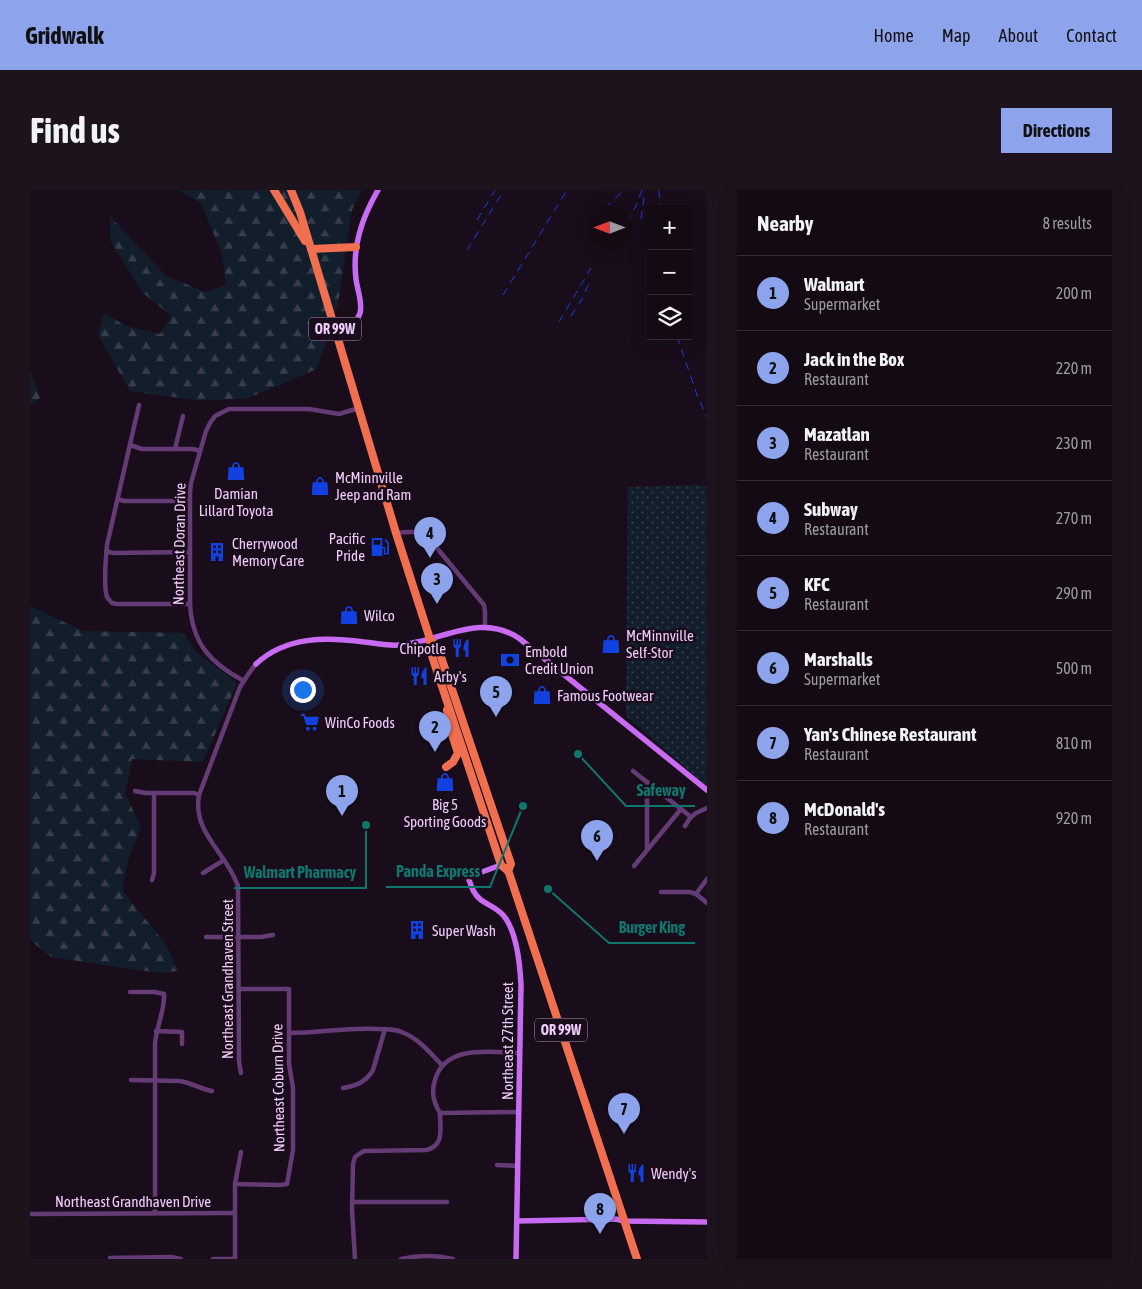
<!DOCTYPE html>
<meta charset="utf-8">
<style>
body{margin:0;font-family:"Asap Condensed",sans-serif;background:#1c131d;color:#f1f3f6}
.controls{position:absolute;right:15px;top:15px;display:grid;overflow:hidden;border-radius:0px;box-shadow:0 5px 20px #0002}
.controls button{width:45px;height:45px;display:grid;place-items:center;padding:0;border:0;border-bottom:1px solid #322b34;background:#130a14;color:#f1f3f6;font:25px sans-serif}
.compass{position:absolute;left:557px;top:15px;width:45px;height:45px;border-radius:50%;background:#130a14;box-shadow:0 5px 20px #0002;rotate:270deg}
.you{position:absolute;left:272px;top:499px;width:18px;height:18px;margin:-12px;border:4px solid #fff;border-radius:50%;background:#1a73e8;box-shadow:0 0 0 8px #1a73e833}
.badge{display:grid;place-items:center;width:32px;height:32px;border-radius:50%;background:#8da3ec;color:#111;font-size:16px;font-weight:700}
.pin{position:absolute;translate:-50% -41px;filter:drop-shadow(0 1px 2px #0008)}
.pin::after{content:'';position:absolute;top:26px;width:18px;height:15px;background:inherit;clip-path:polygon(0 0,100% 0,50% 100%)}
.list{margin:0;padding:0;list-style:none}
h2{display:flex;justify-content:space-between;align-items:center;height:65px;margin:0;padding:0 20px;font-size:21px}
h2 small{font-size:16px;font-weight:400;color:#9d9aa0}
.list li{display:grid;grid-template-columns:32px 1fr auto;gap:15px;align-items:center;box-sizing:border-box;height:75px;padding:0 20px;border-top:1px solid #322b34}
.list b{display:block;font-size:19px;white-space:nowrap}
.list p{margin:0;font-size:16px;white-space:nowrap;color:#9d9aa0}
.list em{font-size:16px;font-style:normal;color:#9d9aa0}
.icon{flex:none;width:28px;height:28px;fill:none;stroke:currentColor;stroke-width:2;stroke-linecap:round;stroke-linejoin:round}
.map{position:relative;flex:none;width:677px;height:1069px;overflow:hidden;border-radius:0px}
header{display:flex;align-items:center;gap:30px;box-sizing:border-box;height:70px;padding:0 25px;background:#8da3ec;color:#111}
header strong{font-size:24px}
nav{display:flex;gap:28px;margin-inline-start:auto;font-size:18px}
.intro{display:flex;align-items:center;justify-content:space-between;box-sizing:border-box;height:120px;padding:0 30px}
h1{margin:0;font-size:35px}
.button{padding:12px 22px;border-radius:0px;background:#8da3ec;color:#111;font-size:18px;font-weight:700}
main{display:flex;gap:30px;padding:0 30px}
aside{flex:1;background:#130a14;border-radius:0px;box-shadow:0 5px 20px #0002}
.map>svg:first-child{display:block}
</style>
<header>
<strong>Gridwalk</strong>
<nav><a>Home</a><a>Map</a><a>About</a><a>Contact</a></nav>
</header>
<div class="intro"><h1>Find us</h1><a class="button">Directions</a></div>
<main>
<div class="map">
<svg width="677" height="1069" viewBox="0 0 677 1069">
<defs>
<pattern id="grass-dots" width="8" height="8" patternUnits="userSpaceOnUse" patternTransform="scale(1.25)"><rect width="8" height="8" fill="#131e2c"/><path d="M2 2h.1M6 6h.1" fill="none" stroke="#363d4c" stroke-width="1.8" stroke-linecap="round"/></pattern>
<pattern id="forest-firs" width="22" height="20" patternUnits="userSpaceOnUse" patternTransform="scale(1.25)"><rect width="22" height="20" fill="#131e2c"/><path d="M5 1l3.5 6h-7zM16 11l3.5 6h-7z" fill="#363d4c"/></pattern>
</defs>
<rect width="100%" height="100%" fill="#190d1b"/>
<polygon fill="url(#grass-dots)" points="668,295 677,296 677,596 596,526 598,297"/>
<g fill="url(#forest-firs)">
<polygon points="148,0 332,0 322,20 308,114 287,179 216,209 165,210 100,201 68,145 74,123 96,136 130,144 141,126 113,103 80,50 80,26 135,85 175,102 196,95 192,64 171,13"/>
<polygon points="0,180 10,208 0,216"/>
<polygon points="0,416 53,441 153,443 166,462 207,493 173,572 102,569 95,603 111,637 98,670 92,700 137,756 148,781 130,783 21,767 0,750"/>
</g>
<g fill="none" stroke-linecap="round" stroke-linejoin="round">
<g stroke="#653b76" stroke-width="4.5">
<path d="M109,215l-32,140c-1,12 -4,40 0,52 2,3 3,4 5,6l5,1h73"/>
<polyline points="100,255 112,259 163,259 170,261"/>
<polyline points="145,259 153,226"/>
<polyline points="88,309 94,311 159,311"/>
<path d="M366,343c16,-2 24,-3 36,9l52,63 1,7v15"/>
<polyline points="76,361 83,363 159,362"/>
<path d="M214,491c-34,-18 -52,-38 -54,-77v-112l1,-9 15,-52 4,-8 5,-7 14,-7h80l30,5 20,-6"/>
<polyline points="603,581 661,627"/>
<polyline points="105,601 116,603 164,603 169,605"/>
<polyline points="655,636 660,628 666,623 677,618"/>
<polyline points="617,660 617,592"/>
<polyline points="604,676 651,619"/>
<polyline points="173,683 194,670"/>
<polyline points="677,689 666,704 677,713"/>
<polyline points="122,690 124,683 124,603"/>
<polyline points="631,702 660,702 666,704"/>
<polyline points="176,747 231,747 243,745"/>
<path d="M100,802h24l10,2c1,17 -8,33 -9,50v169"/>
<polyline points="126,841 152,842 152,854"/>
<path d="M259,843c30,0 59,-6 89,-4 9,0 18,0 26,4 15,6 27,21 38,32"/>
<path d="M211,883l-2,-11 -1,-176c-11,-33 -46,-53 -39,-91l41,-108 9,-14 7,-9"/>
<path d="M101,890l48,1c11,1 21,8 33,10"/>
<path d="M313,898c13,-2 23,-6 30,-18l12,-41"/>
<path d="M410,923c-7,-11 -9,-21 -5,-33 10,-36 56,-28 85,-27"/>
<polyline points="410,923 489,922"/>
<polyline points="467,975 488,976"/>
<polyline points="205,994 250,995 257,994 263,960 263,898 259,874 259,799 209,799"/>
<polyline points="322,1012 417,1012"/>
<polyline points="0,1024 205,1023"/>
<polyline points="80,1068 141,1067 151,1069"/>
<polyline points="183,1069 205,1069"/>
<polyline points="205,1069 205,994 211,962"/>
<path d="M325,1069l-3,-49 1,-46 2,-7 7,-5 3,-1 61,-1c19,-4 14,-22 14,-37"/>
<path d="M371,1069c18,-4 35,-4 52,0"/>
</g>
<g stroke="#c96af3" stroke-width="5.5">
<path d="M307,143c8,-5 20,-10 23,-20 3,-10 -3,-24 -4,-34 -4,-33 6,-61 22,-89"/>
<path d="M226,474c30,-28 70,-27 108,-22 12,1 23,4 35,3 42,-3 81,-34 121,-6l187,151"/>
<path d="M471,675l-33,12c3,8 5,17 13,23 7,5 16,8 22,15 14,16 17,50 18,70l-5,274"/>
<polyline points="487,1031 586,1029 594,1031 677,1032"/>
</g>
<g stroke="#f06f51" stroke-width="8">
<polyline points="244,0 275,51"/>
<polyline points="261,0 270,22 366,343 400,449 400,460 471,675 478,681 479,683 607,1069"/>
<polyline points="281,59 326,57"/>
<polyline points="400,449 408,458 481,674 478,681"/>
<polyline points="416,577 423,572 428,563 419,535 417,520"/>
</g>
<g stroke="#1341df" stroke-width="1" stroke-dasharray="8 6" stroke-linecap="butt">
<polyline points="629,0 630,19"/>
<polyline points="575,18 594,0"/>
<polyline points="611,29 614,7"/>
<polyline points="447,30 465,0"/>
<polyline points="596,32 606,16 612,0"/>
<polyline points="437,60 474,0"/>
<polyline points="473,105 537,0"/>
<polyline points="541,126 552,109 559,93"/>
<polyline points="529,132 561,78"/>
<polyline points="647,146 667,205 677,227"/>
</g>
</g>
<defs>
<g id="shop-bare" transform="scale(1.5)"><path d="M-5-2.5h2.3a2.7 3.5 0 0 1 5.4 0H5L5.5 6h-11ZM-1.5-2.5h3a1.5 2.3 0 0 0-3 0Z" fill="#1341df" stroke="#190d1b" stroke-width="2.5" paint-order="stroke"/></g>
<g id="fuel-bare" transform="scale(1.5)"><path d="M-5.5-6h7V0h2V4h1.3V-2.5L3-4.5l.8-.8L6-3V5H2.5V1h-1V6h-7ZM-4.2-4.7v3.2H.2V-4.7Z" fill="#1341df" stroke="#190d1b" stroke-width="2.5" paint-order="stroke"/></g>
<g id="building-bare" transform="scale(1.5)"><path d="M-4-6H4V6H1V3H-1V6H-4ZM-2.5-4.3h1.7v1.8h-1.7ZM.8-4.3h1.7v1.8H.8ZM-2.5-1h1.7V.8h-1.7ZM.8-1h1.7V.8H.8Z" fill="#1341df" stroke="#190d1b" stroke-width="2.5" paint-order="stroke"/></g>
<g id="restaurant-bare" transform="scale(1.5)"><path d="M-5-6h1v4h1v-4h1v4h1v-4h1v5L-1.5 .5V6h-2V.5L-5-1ZM5-6V6H3V1.5H1.5Q1.5-4 5-6Z" fill="#1341df" stroke="#190d1b" stroke-width="2.5" paint-order="stroke"/></g>
<g id="bank-bare" transform="scale(1.5)"><path d="M-6-4H6V4H-6ZM0-2.3a2.3 2.3 0 1 0 0 4.6a2.3 2.3 0 1 0 0-4.6Z" fill="#1341df" stroke="#190d1b" stroke-width="2.5" paint-order="stroke"/></g>
<g id="supermarket-bare" transform="scale(1.5)"><path d="M-6-5.5h2.5l.6 2H6L4.5 2H-2.5L-4.4-4H-6ZM-1.5 3.2a1.3 1.3 0 1 0 .1 0ZM3 3.2a1.3 1.3 0 1 0 .1 0Z" fill="#1341df" stroke="#190d1b" stroke-width="2.5" paint-order="stroke"/></g>
</defs>
<g fill-rule="evenodd">
<use href="#shop-bare" x="206" y="281"/>
<use href="#shop-bare" x="290" y="296"/>
<use href="#fuel-bare" x="350" y="357"/>
<use href="#building-bare" x="187" y="362"/>
<use href="#shop-bare" x="319" y="425"/>
<use href="#shop-bare" x="581" y="454"/>
<use href="#restaurant-bare" x="431" y="458"/>
<use href="#bank-bare" x="480" y="470"/>
<use href="#restaurant-bare" x="389" y="486"/>
<use href="#shop-bare" x="512" y="505"/>
<use href="#supermarket-bare" x="280" y="532"/>
<use href="#shop-bare" x="415" y="592"/>
<use href="#building-bare" x="387" y="740"/>
<use href="#restaurant-bare" x="606" y="983"/>
</g>
<g text-anchor="middle" dominant-baseline="central" stroke-width="5" stroke-linejoin="round" paint-order="stroke">
<g fill="#190d1b" stroke="#b092b8" stroke-width="1">
<rect x="279" y="127.5" width="52" height="23" rx="4"/>
<rect x="505" y="828.5" width="52" height="23" rx="4"/>
</g>
<g font-size="14" font-weight="bold" fill="#f1cbfb">
<text x="305" y="139">OR 99W</text>
<text x="531" y="840">OR 99W</text>
</g>
<g font-size="15" fill="#f1cbfb" stroke="#190d1b" text-anchor="start">
<text x="305" y="287">McMinnville<tspan x="305" dy="17">Jeep and Ram</tspan></text>
<text x="206" y="303" text-anchor="middle">Damian<tspan x="206" dy="17">Lillard Toyota</tspan></text>
<text x="335" y="348" text-anchor="end">Pacific<tspan x="335" dy="17">Pride</tspan></text>
<text x="202" y="353">Cherrywood<tspan x="202" dy="17">Memory Care</tspan></text>
<text x="334" y="425">Wilco</text>
<text x="596" y="445">McMinnville<tspan x="596" dy="17">Self-Stor</tspan></text>
<text x="416" y="458" text-anchor="end">Chipotle</text>
<text x="495" y="461">Embold<tspan x="495" dy="17">Credit Union</tspan></text>
<text x="404" y="486">Arby's</text>
<text x="527" y="505">Famous Footwear</text>
<text x="295" y="532">WinCo Foods</text>
<text x="415" y="614" text-anchor="middle">Big 5<tspan x="415" dy="17">Sporting Goods</tspan></text>
<text x="402" y="740">Super Wash</text>
<text x="621" y="983">Wendy's</text>
</g>
<g font-size="15" fill="#f1cbfb" stroke="#190d1b">
<text transform="translate(149 354) rotate(-89)">Northeast Doran Drive</text>
<text transform="translate(197 789) rotate(-90)">Northeast Grandhaven Street</text>
<text transform="translate(477 851) rotate(-90)">Northeast 27th Street</text>
<text transform="translate(248 898) rotate(-91)">Northeast Coburn Drive</text>
<text x="103" y="1011">Northeast Grandhaven Drive</text>
</g>
</g>
<path fill="none" stroke="#0f766e" stroke-width="2" d="M548 564L596 616H665M493 616L460 697H356M336 635L336 698H204M518 699L579 753H665"/>
<g fill="#0f766e" stroke="#190d1b" stroke-width="2">
<circle cx="548" cy="564" r="5"/>
<circle cx="493" cy="616" r="5"/>
<circle cx="336" cy="635" r="5"/>
<circle cx="518" cy="699" r="5"/>
</g>
<g font-size="16" text-anchor="middle" font-weight="bold" fill="#0f766e" stroke="#190d1b" stroke-width="5" stroke-linejoin="round" paint-order="stroke">
<text x="631" y="606">Safeway</text>
<text x="408" y="687">Panda Express</text>
<text x="270" y="688">Walmart Pharmacy</text>
<text x="622" y="743">Burger King</text>
</g>
</svg>
<div class="controls">
<button>+</button>
<button>−</button>
<button><svg class="icon" aria-label="layers" viewBox="0 0 24 24"><path d="M12 4l9 5-9 5-9-5zM3 14l9 5 9-5"/></svg></button>
</div>
<svg class="compass" viewBox="-18 -18 36 36"><path d="M0-13l5 13h-10z" fill="#e53935"/><path d="M0 13l5-13h-10z" fill="#9d9aa0"/></svg>
<div class="you"></div>
<div class="pin badge" style="left:312px;top:626px">1</div>
<div class="pin badge" style="left:405px;top:562px">2</div>
<div class="pin badge" style="left:407px;top:414px">3</div>
<div class="pin badge" style="left:400px;top:368px">4</div>
<div class="pin badge" style="left:466px;top:527px">5</div>
<div class="pin badge" style="left:567px;top:671px">6</div>
<div class="pin badge" style="left:594px;top:944px">7</div>
<div class="pin badge" style="left:570px;top:1044px">8</div>
</div>
<aside>
<h2>Nearby<small>8 results</small></h2>
<ul class="list">
<li><span class="badge">1</span><div><b>Walmart</b><p>Supermarket</p></div><em>200 m</em></li>
<li><span class="badge">2</span><div><b>Jack in the Box</b><p>Restaurant</p></div><em>220 m</em></li>
<li><span class="badge">3</span><div><b>Mazatlan</b><p>Restaurant</p></div><em>230 m</em></li>
<li><span class="badge">4</span><div><b>Subway</b><p>Restaurant</p></div><em>270 m</em></li>
<li><span class="badge">5</span><div><b>KFC</b><p>Restaurant</p></div><em>290 m</em></li>
<li><span class="badge">6</span><div><b>Marshalls</b><p>Supermarket</p></div><em>500 m</em></li>
<li><span class="badge">7</span><div><b>Yan's Chinese Restaurant</b><p>Restaurant</p></div><em>810 m</em></li>
<li><span class="badge">8</span><div><b>McDonald's</b><p>Restaurant</p></div><em>920 m</em></li>
</ul>
</aside>
</main>
